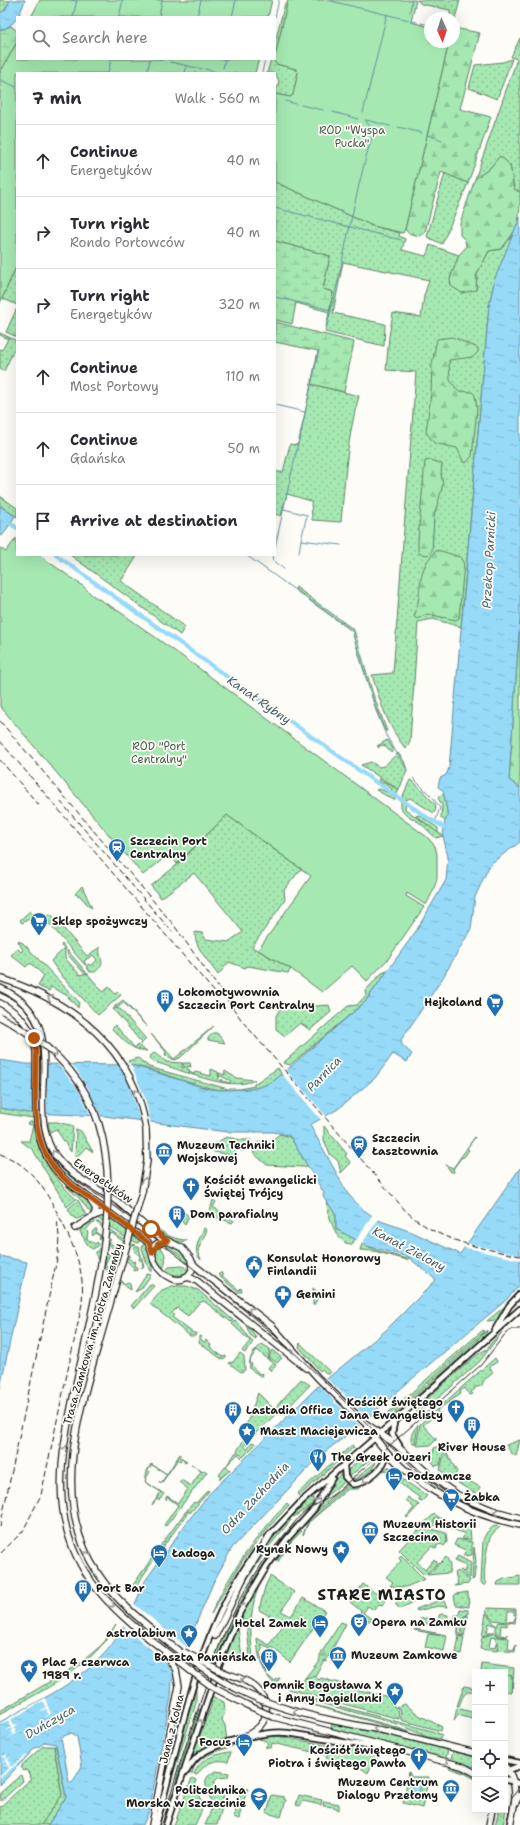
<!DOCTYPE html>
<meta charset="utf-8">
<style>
body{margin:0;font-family:"Shantell Sans",sans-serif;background:#f2f2f3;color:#2b2b33}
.controls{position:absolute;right:12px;bottom:12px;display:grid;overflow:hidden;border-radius:0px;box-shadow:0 4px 16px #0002}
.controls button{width:36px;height:36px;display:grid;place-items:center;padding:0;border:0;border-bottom:1px solid #e1e1e2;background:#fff;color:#2b2b33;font:20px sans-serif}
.compass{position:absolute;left:424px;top:12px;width:36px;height:36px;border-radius:50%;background:#fff;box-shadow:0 4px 16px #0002;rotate:177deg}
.stop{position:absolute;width:12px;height:12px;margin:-9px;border:3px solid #b45309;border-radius:50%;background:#fff}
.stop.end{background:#b45309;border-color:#fff;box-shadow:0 1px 4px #0008}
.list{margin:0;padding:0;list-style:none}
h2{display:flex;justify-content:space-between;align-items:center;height:52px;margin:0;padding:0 16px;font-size:17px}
h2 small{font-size:13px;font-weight:400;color:#7c7c81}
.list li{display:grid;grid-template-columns:26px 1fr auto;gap:12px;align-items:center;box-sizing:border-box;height:72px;padding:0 16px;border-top:1px solid #e1e1e2}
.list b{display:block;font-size:15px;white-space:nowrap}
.list p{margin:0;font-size:13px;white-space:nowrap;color:#7c7c81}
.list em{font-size:13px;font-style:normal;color:#7c7c81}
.icon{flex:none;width:22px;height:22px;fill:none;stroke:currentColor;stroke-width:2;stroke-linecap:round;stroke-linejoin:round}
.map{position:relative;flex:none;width:520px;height:1825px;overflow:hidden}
.search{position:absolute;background:#fff;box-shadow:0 4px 16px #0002;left:16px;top:16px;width:260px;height:44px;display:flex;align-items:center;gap:10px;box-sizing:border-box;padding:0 14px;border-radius:0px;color:#7c7c81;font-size:15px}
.panel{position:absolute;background:#fff;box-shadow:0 4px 16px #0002;left:16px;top:72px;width:260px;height:484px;border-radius:0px}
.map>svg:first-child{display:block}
</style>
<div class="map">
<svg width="520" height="1825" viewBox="0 0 520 1825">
<defs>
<pattern id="grass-dots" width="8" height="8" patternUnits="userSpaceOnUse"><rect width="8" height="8" fill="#a5e8b2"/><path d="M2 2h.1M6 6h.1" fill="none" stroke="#8dc698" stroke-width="1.8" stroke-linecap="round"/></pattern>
<pattern id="forest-firs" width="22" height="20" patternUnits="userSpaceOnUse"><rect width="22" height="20" fill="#a5e8b2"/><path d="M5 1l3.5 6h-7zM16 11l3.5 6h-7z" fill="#8dc698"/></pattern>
<pattern id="wetland-marsh" width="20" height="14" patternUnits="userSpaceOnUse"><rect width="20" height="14" fill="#a5e8b2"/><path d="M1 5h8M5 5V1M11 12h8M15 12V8" fill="none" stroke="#8dc698"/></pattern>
<pattern id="water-ripples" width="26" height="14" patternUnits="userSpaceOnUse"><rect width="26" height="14" fill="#96daf8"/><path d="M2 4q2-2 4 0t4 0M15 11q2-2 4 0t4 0" fill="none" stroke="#81bad4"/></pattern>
</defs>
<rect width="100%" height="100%" fill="#fdfcf7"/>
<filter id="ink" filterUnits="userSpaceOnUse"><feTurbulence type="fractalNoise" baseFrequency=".025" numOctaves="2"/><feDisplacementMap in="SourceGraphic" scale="8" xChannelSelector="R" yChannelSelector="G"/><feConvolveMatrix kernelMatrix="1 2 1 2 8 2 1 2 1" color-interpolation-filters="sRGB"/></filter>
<g filter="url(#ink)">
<g fill="url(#grass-dots)" stroke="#608267">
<polygon points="417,0 460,0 454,23 454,18 450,18 450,10 421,4"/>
<polygon points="285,3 287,4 275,57 275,42"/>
<polygon points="520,38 520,192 514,189 510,165 500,156 489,169 475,179 517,59 511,57"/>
<polygon points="271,59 275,59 276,64 296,69 298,72 293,95 290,97 275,94 279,81 275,73 267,73"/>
<polygon points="512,59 497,99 469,88 475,65 503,62"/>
<polygon points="445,173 468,183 442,244 427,237"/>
<path d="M275,182l98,44 27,7 -1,3 6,3 -3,11 24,6 4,-11 29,10 -9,24 26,11 1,-16 12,-23 12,-2 13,-15 -19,44 -6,28 -28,321 -28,-8 -15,3 -8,119 -4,8c-18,-21 -26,-48 -34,-74l21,-2 23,-301 -30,-2 3,-34 4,-23 28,4 3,-21 5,-16 -86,-18 -10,51 52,11 -1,22 -59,-14 8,-40 -10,-3 7,-33 -55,-15z"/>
<polygon points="17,265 17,305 2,298"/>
<polygon points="17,308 17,337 6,332"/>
<polygon points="0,333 17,341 17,351 14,350 4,371 0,369 0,349 2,350 8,339 0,335"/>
<path d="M311,384l48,12c-12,41 -14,83 -18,126l-29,-2 -1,-19 -24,-7 -6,22 -6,-2v-42h8l7,-28 7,1 3,-7z"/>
<polygon points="0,496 17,508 17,517 0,506"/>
<polygon points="70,555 138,555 121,581 185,627 180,635"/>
<polygon points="296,587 354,630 373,694 387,731 385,731 373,700 352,631 295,589"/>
<polygon points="387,740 394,750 391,753 384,745 379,746 379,748 377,746"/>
<polygon points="398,753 404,761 407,770 399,790 361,765 371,762 379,767 384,766"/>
<path d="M410,780l3,1 22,23 1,5 -2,4 -24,-15 -4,2 -1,9 38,27 -7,2c-5,-4 -9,-9 -15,-14 -6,-5 -16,-8 -20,-16v-8z"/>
<polygon points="444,792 448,817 445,821 441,818 442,805 438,798"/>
<path d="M227,815l74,54 -17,21 1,10 -33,47 39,22 -3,4 -40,-7 -3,2 -16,-6 -11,13c-8,-12 -24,-28 -23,-43l7,1 4,6 22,3 15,-10 -49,-59 -33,25 -10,-12 27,-22z"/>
<polygon points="82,886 92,908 89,906 80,896 75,894"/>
<polygon points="30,911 34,916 22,923 20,920"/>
<path d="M49,914h2l36,42 13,-9c-2,13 8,15 -5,25h-5l-4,-6 3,-2 2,2 6,-6 -4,-5 -9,6 2,3 -1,1 -40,-46z"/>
<polygon points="18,941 23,943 79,1002 78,1008 66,995 51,987 49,991 38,986 44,976 32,964 29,964 26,967 11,955 18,949 21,952 23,950"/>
<polygon points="62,944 65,948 65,958 80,975 87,973 103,992 109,987 115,994 118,992 121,995 98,1015 60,974 51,961 64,949 61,946"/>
<polygon points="67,950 86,972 83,972 68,955"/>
<polygon points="387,971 365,1002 290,1065 283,1063 348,1006 357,1005 366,995 365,991 382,973"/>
<polygon points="123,1000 147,1027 124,1003 118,1007 114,1007"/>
<polygon points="329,1005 331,1012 310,1030 300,1023 285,1036 276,1029 276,1016 282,1006 303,1007"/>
<polygon points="114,1008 120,1009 146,1039 140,1045 141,1042 113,1009"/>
<path d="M115,1025l20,23 2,-3 10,6c-16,0 -24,-12 -35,-22z"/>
<polygon points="214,1026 180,1058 174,1060 165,1055 166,1052 151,1034 174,1059"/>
<polygon points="213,1033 217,1033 225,1043 208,1040 208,1038"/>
<path d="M154,1053l13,9 16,1 -2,4 3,1 1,-1 -2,-1 1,-3h6l1,4 -3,-1 -1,3 3,1 -1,2 5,2 1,-2 16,4v-7l7,3 1,8 3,1v-2l1,2 7,2 1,-2 -10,-5 -2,1v-4l5,2 1,-4 11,7 19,2c-27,13 -74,-11 -101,-18l-3,-2 -1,-4z"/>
<path d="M138,1058l11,9 79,22h12l14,-3v-2l24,-16 3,5c-2,2 -4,5 -6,7 -4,4 -13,6 -19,8 -45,11 -82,-15 -125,-23l-3,-4z"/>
<polygon points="0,1108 33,1113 33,1118 0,1113"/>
<path d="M29,1122h4c3,32 20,56 43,77l-9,8 -34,-57 -12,-9h8l4,-16 -6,-1z"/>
<polygon points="48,1122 57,1122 73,1126 71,1152 56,1129 50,1132"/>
<polygon points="324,1126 347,1154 345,1156 351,1163 341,1173 338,1161 330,1154 324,1140"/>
<polygon points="76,1129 81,1131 93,1152 86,1147 77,1157 75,1155"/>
<polygon points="280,1134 290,1137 308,1166 302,1167 267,1165 253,1153 258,1142 270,1141"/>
<polygon points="226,1137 242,1140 251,1140 250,1148 244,1151 236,1150 234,1156 214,1152 216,1143"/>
<polygon points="475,1137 467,1148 469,1150 464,1157 461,1158 453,1169 454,1172 451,1172 446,1165 453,1168"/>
<path d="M63,1181l28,23 2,5 -1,5c-6,-5 -8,-11 -13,-16 -6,-6 -12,-9 -16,-17z"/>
<polygon points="78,1200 86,1215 77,1219 74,1218 68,1209"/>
<polygon points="213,1200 216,1202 213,1207 234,1221 232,1223 209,1214"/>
<path d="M326,1200l10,14v15l19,10 -3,5c-17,1 -24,-31 -26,-44z"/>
<polygon points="183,1212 189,1216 185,1225 182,1222"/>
<polygon points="103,1215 110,1216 141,1239 138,1243 126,1238 97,1218"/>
<polygon points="93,1220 95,1223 91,1224 86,1230 88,1232 87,1239 95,1244 97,1242 98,1243 98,1246 93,1249 89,1247 80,1232 82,1227"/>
<polygon points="96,1222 98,1222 128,1242 127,1243 136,1245 130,1247 112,1233 110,1235 110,1233"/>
<path d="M157,1228c10,8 19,12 31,12 -10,6 -25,-4 -33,-11z"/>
<path d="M204,1228l3,2 -9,20 3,10c-10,-9 -1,-22 3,-32z"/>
<polygon points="95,1229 97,1229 96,1232 104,1238 106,1236 111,1240 109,1242 127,1256 129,1254 130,1256 128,1258 133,1262 136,1261 134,1263 135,1267 137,1267 137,1270 133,1271 134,1268 103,1239 101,1240 99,1239 100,1236 95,1233 93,1236 92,1232"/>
<path d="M144,1242c4,3 9,25 8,30l-3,-2 -7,-22z"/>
<path d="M164,1244c11,0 24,10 25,21l-7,-6v-2z"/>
<path d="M362,1244c14,7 28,10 45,15l2,-1 -2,2 -33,-9 -14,-1z"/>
<polygon points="135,1247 139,1247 144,1267 143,1268 141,1268 143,1267 142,1260 139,1260 140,1256 134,1251"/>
<path d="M160,1247c6,5 7,15 3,21 -7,-6 -10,-14 -3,-21z"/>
<path d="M102,1248l4,6 3,-1 1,1 -5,11 20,19 2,-2 3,1 1,7c-9,-6 -37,-27 -35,-38z"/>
<path d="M183,1266l5,4c-6,8 -14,6 -22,1l3,-4z"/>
<polygon points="220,1273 222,1273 222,1276 239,1290 241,1288 242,1292 238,1292 218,1275"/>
<polygon points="147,1274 151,1275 141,1289 135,1292"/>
<polygon points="150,1284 154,1286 134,1308 131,1306"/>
<polygon points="172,1286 186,1286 198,1290 233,1320 231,1322 204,1301 199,1303 188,1316 177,1308 172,1313 174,1315 172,1317 193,1333 196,1333 195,1336 190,1336 150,1304 162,1290"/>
<path d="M199,1286c12,10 54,39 57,53l-6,-4 -4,-10z"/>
<polygon points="313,1288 320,1294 314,1305 313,1305"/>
<polygon points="505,1307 497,1320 487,1321 504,1307"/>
<path d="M234,1321c10,3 10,15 19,21l-8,11 -3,-2 8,-10 -18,-17z"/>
<polygon points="483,1330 484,1332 474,1341 390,1416 388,1413"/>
<polygon points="487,1330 486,1334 477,1343 389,1421 389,1419 474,1343"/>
<polygon points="502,1332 480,1361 433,1403 431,1402 418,1414 416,1412 424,1401 478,1354 487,1349 490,1344"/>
<polygon points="199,1336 202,1337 201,1340 204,1342 206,1340 211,1345 210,1347 223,1357 226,1356 226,1358 223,1360 199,1343"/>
<polygon points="300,1343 330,1372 331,1372 328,1375 322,1369 320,1371 299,1347"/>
<path d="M262,1344l8,5 -2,9 8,7 -5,6 -3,-3 4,-5 -15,-13 -6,8 -1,4 2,2 -1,2 9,8 3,-1 -1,4 -12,-8c-2,-12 4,-18 12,-25z"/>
<polygon points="272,1350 282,1358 277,1363 269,1357"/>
<polygon points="240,1353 244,1356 245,1370 241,1372 229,1363 230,1362 232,1363"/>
<polygon points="495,1358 497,1362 489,1367 493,1373 484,1380 482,1385 478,1387 475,1387 475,1389 471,1392 473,1394 470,1395 465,1388 460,1391 461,1394 437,1410 438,1413 423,1425 435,1438 436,1437 436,1440 431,1445 416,1446 420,1424"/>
<polygon points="301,1379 310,1385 281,1415 278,1412 255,1434 246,1426 258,1393 274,1409"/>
<path d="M418,1425l-3,19 -2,-2 -1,1c-3,-6 1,-13 6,-18z"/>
<polygon points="245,1438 250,1441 244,1446 247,1449 252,1442 256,1444 243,1457 237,1451"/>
<polygon points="520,1440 516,1456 511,1453 506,1445"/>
<polygon points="444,1444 446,1451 442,1457 440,1465 435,1466 432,1461 427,1458 433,1453 434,1448"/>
<polygon points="352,1445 354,1447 299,1496 297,1494"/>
<path d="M236,1452l6,6 -4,-4 -12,12 4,4 -11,10 2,-4 -2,-1c6,-8 12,-15 17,-23z"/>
<polygon points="447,1453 457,1472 452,1479 448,1477 449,1475 448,1474 446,1475 440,1470 443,1458"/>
<polygon points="180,1454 180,1457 187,1461 184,1463 185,1461 182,1458 180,1461 178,1459 161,1484 159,1481 161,1483 167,1474 152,1465 148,1470 150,1472 146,1478 147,1479 146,1482 164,1494 159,1500 157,1499 152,1505 161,1492 145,1482 147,1471 151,1464 167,1474"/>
<polygon points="365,1455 370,1459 348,1478 348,1470"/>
<path d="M376,1462c-3,10 -17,17 -26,19l3,-3 2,1z"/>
<polygon points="191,1464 203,1472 204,1470 207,1472 166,1526 164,1525 178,1505 167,1497 166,1500 166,1498 167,1496 178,1503 188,1489 179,1482 181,1480 191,1486 201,1471"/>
<polygon points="389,1466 389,1468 392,1468 392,1470 395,1471 395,1474 397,1472 398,1475 399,1473 402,1476 401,1478 427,1496 422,1501 419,1500 419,1497 404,1487 386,1470 383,1471"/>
<path d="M383,1467l-25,22h-10l-39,33 -6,13 4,-12 42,-38c12,7 26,-12 34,-18z"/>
<polygon points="343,1472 345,1481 321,1500 330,1485"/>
<polygon points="471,1482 480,1487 476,1494 458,1483"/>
<polygon points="348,1484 308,1520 304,1526 302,1525 319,1504"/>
<polygon points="208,1490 209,1491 190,1513 187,1510 194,1502 196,1503"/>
<polygon points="408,1497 419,1505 407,1518 406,1517 414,1508 406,1500"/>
<polygon points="311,1498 313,1498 313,1504 294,1517 293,1516"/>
<path d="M287,1503l2,2 -20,22 -26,33 -32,54c18,-41 45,-78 76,-111z"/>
<polygon points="186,1511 188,1512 166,1543 164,1541"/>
<polygon points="434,1514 445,1521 440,1523 439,1519 436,1518 434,1521 436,1525 418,1529"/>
<path d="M289,1519l2,1 -24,29 -24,37c12,-26 28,-46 46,-67z"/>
<polygon points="452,1523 470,1528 471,1540 462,1539 465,1534 450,1528"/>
<path d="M294,1524l2,1c-35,42 -61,87 -79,139l-4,-2c20,-51 45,-96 81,-138z"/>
<path d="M495,1525l5,2c-2,2 -7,5 -9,9 -4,7 -9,41 -5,49h-3l-2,-3 2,-42 4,-8z"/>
<polygon points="299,1528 302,1531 289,1544 278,1562 276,1561"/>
<polygon points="428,1528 446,1533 447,1542 444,1546 441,1544 436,1546 437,1548 436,1549 432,1546 417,1562 425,1570 434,1559 437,1562 433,1568 424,1575 399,1550 417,1531"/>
<polygon points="457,1539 472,1542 472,1555 463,1556 466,1550 454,1545"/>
<polygon points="163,1542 165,1544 142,1577 135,1590 131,1588"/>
<polygon points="474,1547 476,1561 474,1579 472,1580"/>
<polygon points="458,1556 471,1563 470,1578 460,1570 464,1572 466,1566 454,1561"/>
<path d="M446,1557c4,4 5,12 3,16l-22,2 7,-6 4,-6 1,1z"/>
<polygon points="458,1571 470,1580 468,1584 454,1586 458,1584 455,1573"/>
<path d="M270,1576l24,16 -13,19 10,5 12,-18 22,13 -35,51 -18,-15 -2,2 -8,-5 -1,1 2,3 -3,5 4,18h2l-2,-4 4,2 -2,5 8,7 5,-3h1l-5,7c-14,-14 -17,-28 -18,-47l12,7 15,-21 -25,-14 6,-23z"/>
<polygon points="520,1576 520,1585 497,1585 498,1582 504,1579"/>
<path d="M261,1581c-11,25 -12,48 -8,75l-3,1 -4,-37 -3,1 -1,-8z"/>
<polygon points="363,1584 386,1601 382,1605 379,1604 374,1610 368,1606 363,1613 372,1619 370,1622 359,1615 361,1611 350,1602"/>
<polygon points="468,1592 469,1607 456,1605 454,1596 456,1594"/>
<polygon points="404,1595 406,1598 417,1595 419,1599 400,1609 395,1604"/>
<polygon points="443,1599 447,1607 438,1606 417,1611 416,1609"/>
<polygon points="487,1608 516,1609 516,1615 514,1615 514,1611 508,1611 507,1621 513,1622 516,1616 515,1623 493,1620 486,1611"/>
<polygon points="460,1609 468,1610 468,1614 463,1617 462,1626 459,1626 458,1632 463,1636 458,1635 458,1625 454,1625 454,1615 459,1615"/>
<polygon points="486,1613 496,1626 489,1623 487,1632 495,1632 482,1636"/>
<polygon points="468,1615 468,1617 464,1636 461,1631 464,1617"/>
<polygon points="427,1618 438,1621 438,1625 421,1623 420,1619"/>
<polygon points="239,1620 241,1627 238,1628 242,1658 231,1655 230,1657 226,1653"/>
<path d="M499,1622l8,1v3l-6,-1 -1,10 6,1 1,-2v3l-9,-1c-3,-5 -3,-9 1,-14z"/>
<path d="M116,1624c-24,45 -73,66 -116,90v-3l78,-46 26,-22z"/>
<polygon points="495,1633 498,1637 509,1638 508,1649 514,1650 516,1645 515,1652 498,1650 498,1642 496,1641 496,1638 491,1637 489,1647 495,1648 496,1643 498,1643 497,1651 480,1649 482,1637"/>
<polygon points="459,1636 464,1637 461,1654 456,1653"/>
<polygon points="482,1664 514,1668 512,1692 512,1676 505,1675 505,1672 481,1672"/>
<polygon points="315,1676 319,1680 321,1678 342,1684 342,1686 389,1697 395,1708 398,1707 399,1719 285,1688 287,1680 299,1687 305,1678"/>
<path d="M464,1686l11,2v3c-11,-1 -13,7 -16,15h-2z"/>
<polygon points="193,1689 196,1689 196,1703 170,1784"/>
<polygon points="294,1694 432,1731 442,1735 440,1739 427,1737 401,1725 294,1696"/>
<polygon points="212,1696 224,1702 225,1711 222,1720 225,1725 227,1741 204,1749 191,1759 197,1738 199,1738 211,1706"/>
<polygon points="292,1699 392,1726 410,1732 397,1729"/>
<polygon points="405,1704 419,1715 442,1727 441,1731 401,1720 400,1706"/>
<polygon points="457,1708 475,1713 475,1717 472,1719 458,1715 454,1721"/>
<polygon points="199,1709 201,1712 168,1814 179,1769"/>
<polygon points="332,1724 398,1737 448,1749 446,1759 331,1729"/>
<polygon points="269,1736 278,1736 330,1746 326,1755 272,1743 271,1748 265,1747 268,1744 266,1741 259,1739"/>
<path d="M240,1742c-15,10 -44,10 -48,32l-4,-1c13,-22 29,-24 52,-31z"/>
<polygon points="43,1746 54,1746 62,1795 41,1825 0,1825 0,1807 31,1779 29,1777 31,1775 26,1770 24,1771 21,1767 23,1766 22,1765"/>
<polygon points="453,1751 475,1757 475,1767 451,1760"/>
<path d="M228,1752h3l-3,10c-13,-4 -24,2 -31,13l-3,-1c7,-16 18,-18 34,-22z"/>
<polygon points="449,1766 475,1776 475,1779 466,1774 449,1768"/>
<path d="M216,1771l13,2 -1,4 -10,1 -4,4 1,7 8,5 1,7 -7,24h-12c3,-6 7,-15 6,-22 -1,-13 -14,-24 5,-32z"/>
<polygon points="409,1772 411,1777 429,1777 422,1808 403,1803"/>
<polygon points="21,1775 23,1781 1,1801 0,1793"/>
<path d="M192,1778l4,2c-2,12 7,19 6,27 0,5 -5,13 -7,18h-21z"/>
<polygon points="245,1788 248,1789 243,1802 239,1799 242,1790"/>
<polygon points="272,1795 284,1797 284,1799 286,1800 281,1817 267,1813"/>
<polygon points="299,1795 322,1800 321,1805 303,1801 300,1806 296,1805"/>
<polygon points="324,1801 339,1804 339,1810 334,1807 323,1806"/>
<polygon points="239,1804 242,1805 239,1819 234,1817 237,1805"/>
<polygon points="505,1804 507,1804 503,1825 495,1825 499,1810 505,1810"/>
</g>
<g fill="url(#forest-firs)" stroke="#608267">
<polygon points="454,28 480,33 460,109 491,117 468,183 441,172 425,232 419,236 408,233 405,229 449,42 454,42"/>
<path d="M500,156l10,9 4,24 6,3c0,28 0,35 -19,57l-12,2 -12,23 -1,16 -14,3 -11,-7 -1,-7 9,-24 7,-8 -1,-7 -5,-5v-12l15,-44 14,-10z"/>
<polygon points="452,337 478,348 478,352 473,357 449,360 450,380 458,391 472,392 475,395 477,409 472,456 466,463 463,461 457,448 434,443 426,432 431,394 432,364 437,339"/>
<polygon points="431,460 442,464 441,474 443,484 434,517 432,551 428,555 420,554 418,551 418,540 425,461"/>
<path d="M435,551h6l19,6 4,7 -5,54 -3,2 -29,-6 -10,5 -3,-2c10,-26 0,-43 21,-66z"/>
<polygon points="520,619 520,788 509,780"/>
<polygon points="341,1622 346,1624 326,1661 324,1660 315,1676 305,1678 320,1659 320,1655"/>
</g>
<g fill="url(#wetland-marsh)" stroke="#608267">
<polygon points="0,0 10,1 5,10 0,13"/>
<polygon points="11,26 17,31 17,42 0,73 0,30"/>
<polygon points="275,241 330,256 323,289 333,292 329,312 296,303 292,324 275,320"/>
<polygon points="275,322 354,342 344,392 311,384 318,351 275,342"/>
<polygon points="378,778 399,790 394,800 376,790 379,789 387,792 392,790 391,788 380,782"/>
<polygon points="419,815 438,828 438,833 416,816"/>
<polygon points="54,1746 56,1746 66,1797 48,1825 41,1825 62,1795"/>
</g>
<g fill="#a5e8b2" stroke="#608267">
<polygon points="40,0 272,0 268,17 31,17"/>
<polygon points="288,0 416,0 411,22 430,27 430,42 449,42 405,229 403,233 373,226 275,182 275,94 290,97 293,95 298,72 296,69 276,64 274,61"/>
<polygon points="17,42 17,59 259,59 255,73 17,73 17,265 0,303 0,73"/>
<polygon points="16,538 17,555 39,555 83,586 92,595 120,612 204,672 427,837 435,846 437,854 437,879 433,891 426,905 407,893 406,896 424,907 388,959 367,981 352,966 322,992 291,969 258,950 311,876 227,815 177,864 174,860 176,855 172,852 143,875 0,706 0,548 6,552"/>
<polygon points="401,1555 422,1577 425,1579 406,1587 390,1586 393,1582 386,1577 401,1561 399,1558"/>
<polygon points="442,1614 448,1615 447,1625 439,1624 439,1615"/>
<polygon points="415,1629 447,1635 444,1651 425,1647 428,1634 444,1636 414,1630"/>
<polygon points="505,1675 512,1676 511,1692 505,1691"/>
<polygon points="330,1746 381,1755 372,1764 368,1773 355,1764 326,1758"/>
</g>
<g fill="url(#water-ripples)" stroke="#658ea0" fill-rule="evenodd">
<path d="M10,0h15c-5,15 -10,26 -25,30v-17l5,-3z"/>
<path d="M520,217v402l-11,161 11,8v54l-30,22 -15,33 -4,32 -29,50 -41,61 1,5 10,9 -5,8 -14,-8 -18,24 -37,31 -28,16 38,69 13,14 17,12 34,12 48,22 60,-86v117l-16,17 -98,82 -47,42 -37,28 -90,94 -19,35 -41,98 -1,16 -22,114 -6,14h-95l18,-28 -10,-53 -11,-2 -8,6 -1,-1 -36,38v-63c45,-25 98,-47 123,-95h2l20,-46 42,-59 23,-29 107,-106 68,-56 51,-51 -28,-23 -41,-11 -31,-17v-15l-13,-17 1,-4 -35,-58 -16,-3h-46l-123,-16 -75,-3 -29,-5v-48l26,4 106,1 77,24 14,1 27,-1 13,-3 12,-6 90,-78 51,-71 30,-51 2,-23 -5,-21 2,-15 3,-5 -5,-26 -5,-3 2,-9 6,-3 3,-7 40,-462 6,-28zM72,1733l5,4 5,29 -10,17 -3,-1 -8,-45z"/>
<polygon points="0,506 15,516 3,535 0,536"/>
<polygon points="0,1256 27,1262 0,1388"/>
<polygon points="414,1782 421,1784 418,1801 410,1799"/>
</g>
<g fill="#fdfcf7">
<rect x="33" y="1063" width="14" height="52"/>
<polygon points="57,1063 70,1063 76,1069 89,1090 102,1118 92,1118 78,1089"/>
<polygon points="118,1063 130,1063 133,1069 145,1098 151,1124 141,1123 130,1087"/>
<polygon points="285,1069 327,1117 327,1118 322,1121 281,1073"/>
<polygon points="373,1214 379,1218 361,1245 355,1242"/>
<polygon points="466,1243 520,1255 520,1260 462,1247"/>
<polygon points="326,1378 342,1393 344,1392 345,1396 351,1402 354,1402 354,1405 369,1420 370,1419 360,1428 361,1427 347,1413 344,1412 344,1410 337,1404 334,1403 334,1401 319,1385"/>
<polygon points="133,1603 188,1648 174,1686 172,1672 164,1660 122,1625"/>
<polygon points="45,1698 51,1714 43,1718 49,1714 47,1712 47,1709 40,1711 46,1707 43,1701 10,1720 13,1723 13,1726 19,1724 13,1728 15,1729 15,1733 22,1731 8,1738 14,1734 11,1732 12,1728 5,1731 11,1727 9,1725 9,1721 0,1725 0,1723"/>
<polygon points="9,1753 6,1756 7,1759 11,1757 8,1760 9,1763 13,1761 9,1764 11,1767 26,1755 27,1756 0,1778 0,1776 9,1768 8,1765 4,1767 7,1764 6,1761 2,1763 6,1759 4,1757 0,1758"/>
</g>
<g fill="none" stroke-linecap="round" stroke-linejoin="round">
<g stroke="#658ea0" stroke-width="1">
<polyline points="71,0 76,1"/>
<polyline points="327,0 417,22"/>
<polyline points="410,12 412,0"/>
<polyline points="73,17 77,0"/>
<polyline points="119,17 123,0"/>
<polyline points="159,17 162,0"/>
<polyline points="197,17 201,0"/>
<polyline points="232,17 236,0"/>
<polyline points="275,17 279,0"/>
<polyline points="421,23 430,25"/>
<polyline points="159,59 163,60"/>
<polyline points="170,62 202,69"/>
<polyline points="223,68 225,59"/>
<polyline points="205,69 221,73"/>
<polyline points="108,73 111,59"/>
<polyline points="147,73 150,59"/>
<polyline points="185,73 186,66"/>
<polyline points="262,73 265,59"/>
<polyline points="1,80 16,87"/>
<polyline points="285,101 296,104"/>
<polyline points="301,105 323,110"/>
<polyline points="333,112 358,119"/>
<polyline points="363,113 387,14"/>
<polyline points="366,120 390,126"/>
<polyline points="398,127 422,133"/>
<polyline points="428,135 442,140"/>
<polyline points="275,208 401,240"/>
<polyline points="275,297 331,310"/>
<path d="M326,329c18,-65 27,-132 47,-196v-3l-8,-10"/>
<polyline points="275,405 305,412"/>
<polyline points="284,509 307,515 301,540 341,545"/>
<polyline points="275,547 319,350"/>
<polyline points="299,553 301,540"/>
<polyline points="246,555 352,631 376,711 386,735 407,770"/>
<polyline points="273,555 272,560 284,569"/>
<polyline points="413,778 431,796"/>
<polyline points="433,798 440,808 435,822"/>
</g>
<g stroke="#96daf8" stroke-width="4">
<polyline points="0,516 17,528"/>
<polyline points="56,555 367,776 428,818 449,830"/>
</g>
<g stroke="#1c1c1c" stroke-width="8">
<g id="minor">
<polyline points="495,1330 509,1306 520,1294"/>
<polyline points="394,1423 392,1434 399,1445"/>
<path d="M344,1466l1,11 7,7c9,2 28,-13 32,-22 1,-3 2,-6 3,-9"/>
<polyline points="268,1537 302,1501 437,1384 520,1309"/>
<polyline points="505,1760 520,1763"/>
<path d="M186,1772c4,-7 9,-14 16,-19 17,-11 66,-23 86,-20l109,18"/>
<polyline points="505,1774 511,1769 520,1766"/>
<polyline points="505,1779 520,1784"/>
<polyline points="516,1803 520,1795"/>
<path d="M156,1825c27,-95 40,-192 100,-273"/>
<polyline points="166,1825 222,1656 240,1612 267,1566 287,1539 314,1509 332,1478"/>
</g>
</g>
<g stroke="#1c1c1c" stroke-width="8">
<g id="major">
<path d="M0,978c73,24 134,70 146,151"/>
<path d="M0,988c76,34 23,107 52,162 14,25 43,36 66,52 13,10 35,34 50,39"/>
<path d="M0,1003c20,10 33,25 36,48 2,47 -10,97 32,131l80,60 4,11"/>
<polyline points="91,1201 96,1209 94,1216"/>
<path d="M75,1228c10,-6 22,-17 34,-15"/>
<path d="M168,1241l14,7 9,11 1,11c-17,33 -64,-28 -24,-29z"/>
<path d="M104,1244c-6,47 -18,94 -28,140 -16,74 -30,141 21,205 26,32 62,57 94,82"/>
<polyline points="192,1262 195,1266 272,1326 318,1378 365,1423 395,1444 432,1477 458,1495 470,1501 492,1510 520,1518"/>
<polyline points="185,1277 191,1278 197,1281 306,1368"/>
<path d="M100,1339c-22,76 -51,164 -1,236 16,24 38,42 60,60"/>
<path d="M367,1427c36,53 91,85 153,98"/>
<polyline points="215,1636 245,1575 270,1535"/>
<path d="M223,1672c9,4 20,6 28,12 14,9 21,28 9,42 -7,7 -15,11 -24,15"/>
<polyline points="214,1688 247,1705"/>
<polyline points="274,1717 462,1766 475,1773"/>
<polyline points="335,1721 386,1731 475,1753"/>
<path d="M505,1766c15,18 10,38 5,59"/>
<polyline points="152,1825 179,1686 176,1670 165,1654"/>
<polyline points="489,1825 492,1810"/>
</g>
</g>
<use href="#minor" stroke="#fdfcf7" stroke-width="4.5"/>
<use href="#major" stroke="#fdfcf7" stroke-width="5.5"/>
<g stroke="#1c1c1c" stroke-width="1">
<path d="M0,993c74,30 17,118 55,168 17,22 44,33 66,50 51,40 102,81 152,123 41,35 78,75 117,112 14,13 28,27 44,38 26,19 55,31 86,37"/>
<polyline points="162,1825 177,1772 220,1643 240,1599 266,1557 300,1516 308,1509 332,1496 481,1365 506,1333 512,1329 520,1329"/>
<polyline points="506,1825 512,1797 520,1787"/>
</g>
<g stroke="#1c1c1c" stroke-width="1" stroke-dasharray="6 3" stroke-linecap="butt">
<path d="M0,721l173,203 70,98 161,187c32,32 73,38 116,47"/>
<polyline points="0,741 217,995"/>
<polyline points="0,760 39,805"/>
<polyline points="60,801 173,933"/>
<path d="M0,1154c32,11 46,37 61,66 14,29 26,55 20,89l-40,186 -18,36 -23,23"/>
<polyline points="0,1527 58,1254 59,1236 57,1219"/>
</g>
<g stroke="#1c1c1c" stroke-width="8" stroke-linecap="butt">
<g id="major-bridge">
<path d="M0,1017c98,49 118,125 104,227"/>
<polyline points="100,1339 142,1192 147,1161 146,1129"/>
<path d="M159,1635c60,50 98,70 176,86"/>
<polyline points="184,1652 223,1672"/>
<polyline points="191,1671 214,1688"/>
<polyline points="247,1705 274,1717"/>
</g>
</g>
<use href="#major-bridge" stroke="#fdfcf7" stroke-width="5.5"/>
</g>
<defs><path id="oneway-chevron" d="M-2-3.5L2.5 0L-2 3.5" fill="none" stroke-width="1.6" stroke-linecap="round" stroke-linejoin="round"/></defs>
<g stroke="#989794">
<use href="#oneway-chevron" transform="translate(50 998) rotate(-153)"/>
<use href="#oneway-chevron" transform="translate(55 1054) rotate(44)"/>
<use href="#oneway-chevron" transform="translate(136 1092) rotate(-112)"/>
<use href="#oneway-chevron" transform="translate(54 1153) rotate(-121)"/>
<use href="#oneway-chevron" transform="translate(145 1180) rotate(-81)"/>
<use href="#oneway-chevron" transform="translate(251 1310) rotate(-141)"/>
<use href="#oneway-chevron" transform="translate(63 1447) rotate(98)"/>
<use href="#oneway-chevron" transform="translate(365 1480) rotate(143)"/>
<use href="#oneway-chevron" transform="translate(318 1501) rotate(-65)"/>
<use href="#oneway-chevron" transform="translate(496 1512) rotate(-161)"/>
<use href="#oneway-chevron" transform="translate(87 1554) rotate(-115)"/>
<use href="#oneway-chevron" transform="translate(112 1605) rotate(44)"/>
<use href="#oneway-chevron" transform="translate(243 1606) rotate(-63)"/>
<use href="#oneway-chevron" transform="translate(243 1680) rotate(-156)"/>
<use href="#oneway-chevron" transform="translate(296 1712) rotate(-166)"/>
<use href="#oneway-chevron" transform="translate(200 1722) rotate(-72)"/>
<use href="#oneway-chevron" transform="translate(376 1729) rotate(-169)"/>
<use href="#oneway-chevron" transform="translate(446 1762) rotate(15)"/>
</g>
</g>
<g fill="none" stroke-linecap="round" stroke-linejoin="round" filter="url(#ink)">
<path stroke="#b45309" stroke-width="5" d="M34,1038l2,13c1,48 -10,96 32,131l81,61 3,10 6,-9 10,-3 -17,-12"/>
</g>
<defs>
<g id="station-pin" transform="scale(0.9)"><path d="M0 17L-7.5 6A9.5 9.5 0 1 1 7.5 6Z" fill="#1f6fb2" stroke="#fdfcf7"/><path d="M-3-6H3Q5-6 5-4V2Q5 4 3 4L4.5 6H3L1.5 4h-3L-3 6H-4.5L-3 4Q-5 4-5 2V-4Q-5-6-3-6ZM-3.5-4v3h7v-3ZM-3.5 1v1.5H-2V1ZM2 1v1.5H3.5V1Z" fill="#fff"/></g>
<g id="supermarket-pin" transform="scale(0.9)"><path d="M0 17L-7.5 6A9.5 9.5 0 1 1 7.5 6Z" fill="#1f6fb2" stroke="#fdfcf7"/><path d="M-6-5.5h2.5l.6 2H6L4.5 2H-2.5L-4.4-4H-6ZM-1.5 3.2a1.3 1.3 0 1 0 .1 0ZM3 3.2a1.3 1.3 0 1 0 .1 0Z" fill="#fff"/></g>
<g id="building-pin" transform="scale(0.9)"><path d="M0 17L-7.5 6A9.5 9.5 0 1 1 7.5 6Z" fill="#1f6fb2" stroke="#fdfcf7"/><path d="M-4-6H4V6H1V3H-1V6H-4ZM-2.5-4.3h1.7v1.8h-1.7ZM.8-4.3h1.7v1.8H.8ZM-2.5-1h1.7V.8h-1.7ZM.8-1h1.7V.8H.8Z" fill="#fff"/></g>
<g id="museum-pin" transform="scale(0.9)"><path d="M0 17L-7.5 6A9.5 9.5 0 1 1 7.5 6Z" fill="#1f6fb2" stroke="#fdfcf7"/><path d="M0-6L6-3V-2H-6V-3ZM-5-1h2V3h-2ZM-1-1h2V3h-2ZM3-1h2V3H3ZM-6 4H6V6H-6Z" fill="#fff"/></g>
<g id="church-pin" transform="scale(0.9)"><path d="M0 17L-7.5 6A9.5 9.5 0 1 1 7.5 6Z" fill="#1f6fb2" stroke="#fdfcf7"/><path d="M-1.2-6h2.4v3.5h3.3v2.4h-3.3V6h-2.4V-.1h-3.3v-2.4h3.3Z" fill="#fff"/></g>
<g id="civic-pin" transform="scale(0.9)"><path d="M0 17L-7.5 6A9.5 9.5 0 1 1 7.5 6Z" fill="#1f6fb2" stroke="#fdfcf7"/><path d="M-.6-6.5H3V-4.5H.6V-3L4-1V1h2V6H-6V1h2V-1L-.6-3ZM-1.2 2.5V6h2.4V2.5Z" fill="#fff"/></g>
<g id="pharmacy-pin" transform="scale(0.9)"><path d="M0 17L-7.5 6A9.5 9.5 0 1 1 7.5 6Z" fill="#1f6fb2" stroke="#fdfcf7"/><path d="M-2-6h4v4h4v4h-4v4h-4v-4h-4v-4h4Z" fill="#fff"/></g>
<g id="sight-pin" transform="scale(0.9)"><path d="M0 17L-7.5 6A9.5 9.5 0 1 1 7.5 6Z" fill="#1f6fb2" stroke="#fdfcf7"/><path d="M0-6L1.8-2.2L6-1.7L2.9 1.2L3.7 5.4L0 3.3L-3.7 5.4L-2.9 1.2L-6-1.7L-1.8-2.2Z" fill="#fff"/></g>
<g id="restaurant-pin" transform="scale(0.9)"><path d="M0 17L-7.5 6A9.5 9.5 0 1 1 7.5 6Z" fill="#1f6fb2" stroke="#fdfcf7"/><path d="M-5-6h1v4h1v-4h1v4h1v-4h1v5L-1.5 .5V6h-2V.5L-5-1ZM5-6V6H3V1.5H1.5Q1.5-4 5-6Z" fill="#fff"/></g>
<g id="hotel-pin" transform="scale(0.9)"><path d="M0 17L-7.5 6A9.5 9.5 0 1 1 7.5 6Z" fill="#1f6fb2" stroke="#fdfcf7"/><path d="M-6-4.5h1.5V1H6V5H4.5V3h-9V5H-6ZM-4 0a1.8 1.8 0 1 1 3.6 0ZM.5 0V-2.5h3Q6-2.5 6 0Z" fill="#fff"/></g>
<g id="theatre-pin" transform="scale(0.9)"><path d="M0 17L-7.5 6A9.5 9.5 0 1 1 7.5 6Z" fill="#1f6fb2" stroke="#fdfcf7"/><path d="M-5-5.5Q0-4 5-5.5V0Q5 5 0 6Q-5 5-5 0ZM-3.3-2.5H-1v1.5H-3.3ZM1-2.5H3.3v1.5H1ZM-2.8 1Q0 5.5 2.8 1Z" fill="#fff"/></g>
<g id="university-pin" transform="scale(0.9)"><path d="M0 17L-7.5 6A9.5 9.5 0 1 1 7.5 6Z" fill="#1f6fb2" stroke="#fdfcf7"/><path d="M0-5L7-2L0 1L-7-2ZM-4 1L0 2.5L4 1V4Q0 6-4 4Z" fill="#fff"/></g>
</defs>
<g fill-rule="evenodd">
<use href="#station-pin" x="117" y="847"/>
<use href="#supermarket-pin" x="39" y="921"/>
<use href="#building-pin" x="165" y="998"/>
<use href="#supermarket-pin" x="495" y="1002"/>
<use href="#station-pin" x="359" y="1144"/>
<use href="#museum-pin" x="164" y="1151"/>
<use href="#church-pin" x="191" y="1186"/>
<use href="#building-pin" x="177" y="1214"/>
<use href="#civic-pin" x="254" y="1264"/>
<use href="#pharmacy-pin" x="283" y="1294"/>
<use href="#church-pin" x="456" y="1408"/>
<use href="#building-pin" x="233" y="1410"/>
<use href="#building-pin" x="472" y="1425"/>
<use href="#sight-pin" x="247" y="1431"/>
<use href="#restaurant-pin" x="318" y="1457"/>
<use href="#hotel-pin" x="394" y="1476"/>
<use href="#supermarket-pin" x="451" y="1497"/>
<use href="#museum-pin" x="370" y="1530"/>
<use href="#sight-pin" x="341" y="1549"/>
<use href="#hotel-pin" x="159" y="1553"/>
<use href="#building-pin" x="83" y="1588"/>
<use href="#theatre-pin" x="359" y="1622"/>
<use href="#hotel-pin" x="320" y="1623"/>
<use href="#sight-pin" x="189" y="1633"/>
<use href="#museum-pin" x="338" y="1655"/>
<use href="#building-pin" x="269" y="1657"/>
<use href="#sight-pin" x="29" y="1668"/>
<use href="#sight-pin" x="395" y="1691"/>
<use href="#hotel-pin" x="244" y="1742"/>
<use href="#church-pin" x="419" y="1756"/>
<use href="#museum-pin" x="451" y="1788"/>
<use href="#university-pin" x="259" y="1796"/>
</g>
<g text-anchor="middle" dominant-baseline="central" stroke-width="3.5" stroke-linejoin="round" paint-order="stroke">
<g font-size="11" fill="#455949" stroke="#fdfcf7">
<text x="352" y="130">ROD "Wyspa<tspan x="352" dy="13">Pucka"</tspan></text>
<text x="159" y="746">ROD "Port<tspan x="159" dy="13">Centralny"</tspan></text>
</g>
<g font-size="11" font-weight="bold" fill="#1c1c1c" stroke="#fdfcf7" text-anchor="start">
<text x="130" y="841">Szczecin Port<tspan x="130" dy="13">Centralny</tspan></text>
<text x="52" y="921">Sklep spożywczy</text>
<text x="178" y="992">Lokomotywownia<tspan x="178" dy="13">Szczecin Port Centralny</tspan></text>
<text x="482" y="1002" text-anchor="end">Hejkoland</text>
<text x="372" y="1138">Szczecin<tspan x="372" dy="13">Łasztownia</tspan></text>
<text x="177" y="1145">Muzeum Techniki<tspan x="177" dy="13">Wojskowej</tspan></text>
<text x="204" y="1180">Kościół ewangelicki<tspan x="204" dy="13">Świętej Trójcy</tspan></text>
<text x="190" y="1214">Dom parafialny</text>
<text x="267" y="1258">Konsulat Honorowy<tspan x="267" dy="13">Finlandii</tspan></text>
<text x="296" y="1294">Gemini</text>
<text x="443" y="1402" text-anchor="end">Kościół świętego<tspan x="443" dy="13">Jana Ewangelisty</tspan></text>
<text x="246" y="1410">Lastadia Office</text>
<text x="260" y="1431">Maszt Maciejewicza</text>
<text x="472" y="1447" text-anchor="middle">River House</text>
<text x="331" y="1457">The Greek Ouzeri</text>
<text x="407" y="1476">Podzamcze</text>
<text x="464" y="1497">Żabka</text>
<text x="383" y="1524">Muzeum Historii<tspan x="383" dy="13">Szczecina</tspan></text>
<text x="328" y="1549" text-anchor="end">Rynek Nowy</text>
<text x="172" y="1553">Ładoga</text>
<text x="96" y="1588">Port Bar</text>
<text x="372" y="1622">Opera na Zamku</text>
<text x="307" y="1623" text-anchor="end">Hotel Zamek</text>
<text x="176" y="1633" text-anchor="end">astrolabium</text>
<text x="351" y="1655">Muzeum Zamkowe</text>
<text x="256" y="1657" text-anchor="end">Baszta Panieńska</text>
<text x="42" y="1662">Plac 4 czerwca<tspan x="42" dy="13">1989 r.</tspan></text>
<text x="382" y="1685" text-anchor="end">Pomnik Bogusława X<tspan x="382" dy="13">i Anny Jagiellonki</tspan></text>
<text x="231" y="1742" text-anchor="end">Focus</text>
<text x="406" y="1750" text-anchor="end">Kościół świętego<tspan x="406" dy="13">Piotra i świętego Pawła</tspan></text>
<text x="438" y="1782" text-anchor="end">Muzeum Centrum<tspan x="438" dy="13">Dialogu Przełomy</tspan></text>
<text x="246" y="1790" text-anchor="end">Politechnika<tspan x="246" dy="13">Morska w Szczecinie</tspan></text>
</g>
<g font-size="11" fill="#1c1c1c" stroke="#fdfcf7">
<text transform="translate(103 1181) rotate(35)">Energetyków</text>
<text transform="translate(93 1334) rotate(-74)">Trasa Zamkowa im. Piotra Zaremby</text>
<text transform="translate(172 1729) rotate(-76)">Jana z Kolna</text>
</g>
<g font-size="12" font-style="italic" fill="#475e69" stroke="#fdfcf7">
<text transform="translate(489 560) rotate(-87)">Przekop Parnicki</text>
<text transform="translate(259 700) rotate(35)">Kanał Rybny</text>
<text transform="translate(324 1074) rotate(-46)">Parnica</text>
<text transform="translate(409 1249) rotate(28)">Kanał Zielony</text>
<text transform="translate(255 1498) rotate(-47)">Odra Zachodnia</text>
<text transform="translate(50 1722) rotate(-30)">Duńczyca</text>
</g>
<g font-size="15" font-weight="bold" letter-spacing="1" fill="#1c1c1c" stroke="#fdfcf7">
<text x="382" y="1595">STARE MIASTO</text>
</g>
</g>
</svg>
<div class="controls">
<button>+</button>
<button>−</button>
<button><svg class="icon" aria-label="locate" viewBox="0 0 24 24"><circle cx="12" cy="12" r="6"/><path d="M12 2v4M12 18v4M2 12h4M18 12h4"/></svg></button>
<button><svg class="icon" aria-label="layers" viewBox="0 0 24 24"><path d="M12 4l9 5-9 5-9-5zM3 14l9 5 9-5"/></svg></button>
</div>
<svg class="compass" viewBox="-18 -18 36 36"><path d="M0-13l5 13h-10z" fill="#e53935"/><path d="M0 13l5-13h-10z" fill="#7c7c81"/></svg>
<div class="stop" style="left:151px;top:1229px"></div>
<div class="stop end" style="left:34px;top:1038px"></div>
<div class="search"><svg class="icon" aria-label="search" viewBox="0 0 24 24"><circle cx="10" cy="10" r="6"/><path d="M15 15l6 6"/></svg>Search here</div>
<section class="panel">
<h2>7 min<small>Walk · 560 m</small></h2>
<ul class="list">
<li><svg class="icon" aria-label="ahead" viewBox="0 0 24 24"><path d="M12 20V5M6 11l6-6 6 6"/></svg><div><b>Continue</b><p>Energetyków</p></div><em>40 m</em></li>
<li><svg class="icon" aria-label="right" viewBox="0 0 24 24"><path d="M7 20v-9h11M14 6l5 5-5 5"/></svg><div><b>Turn right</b><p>Rondo Portowców</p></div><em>40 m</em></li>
<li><svg class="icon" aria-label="right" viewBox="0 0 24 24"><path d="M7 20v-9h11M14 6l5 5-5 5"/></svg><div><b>Turn right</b><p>Energetyków</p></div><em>320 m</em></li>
<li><svg class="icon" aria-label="ahead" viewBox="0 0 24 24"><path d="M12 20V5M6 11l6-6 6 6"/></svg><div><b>Continue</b><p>Most Portowy</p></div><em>110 m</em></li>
<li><svg class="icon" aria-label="ahead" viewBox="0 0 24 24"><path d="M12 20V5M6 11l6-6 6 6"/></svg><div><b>Continue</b><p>Gdańska</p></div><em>50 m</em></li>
<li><svg class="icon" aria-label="arrive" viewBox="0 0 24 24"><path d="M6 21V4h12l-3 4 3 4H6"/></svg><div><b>Arrive at destination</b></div></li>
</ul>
</section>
</div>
